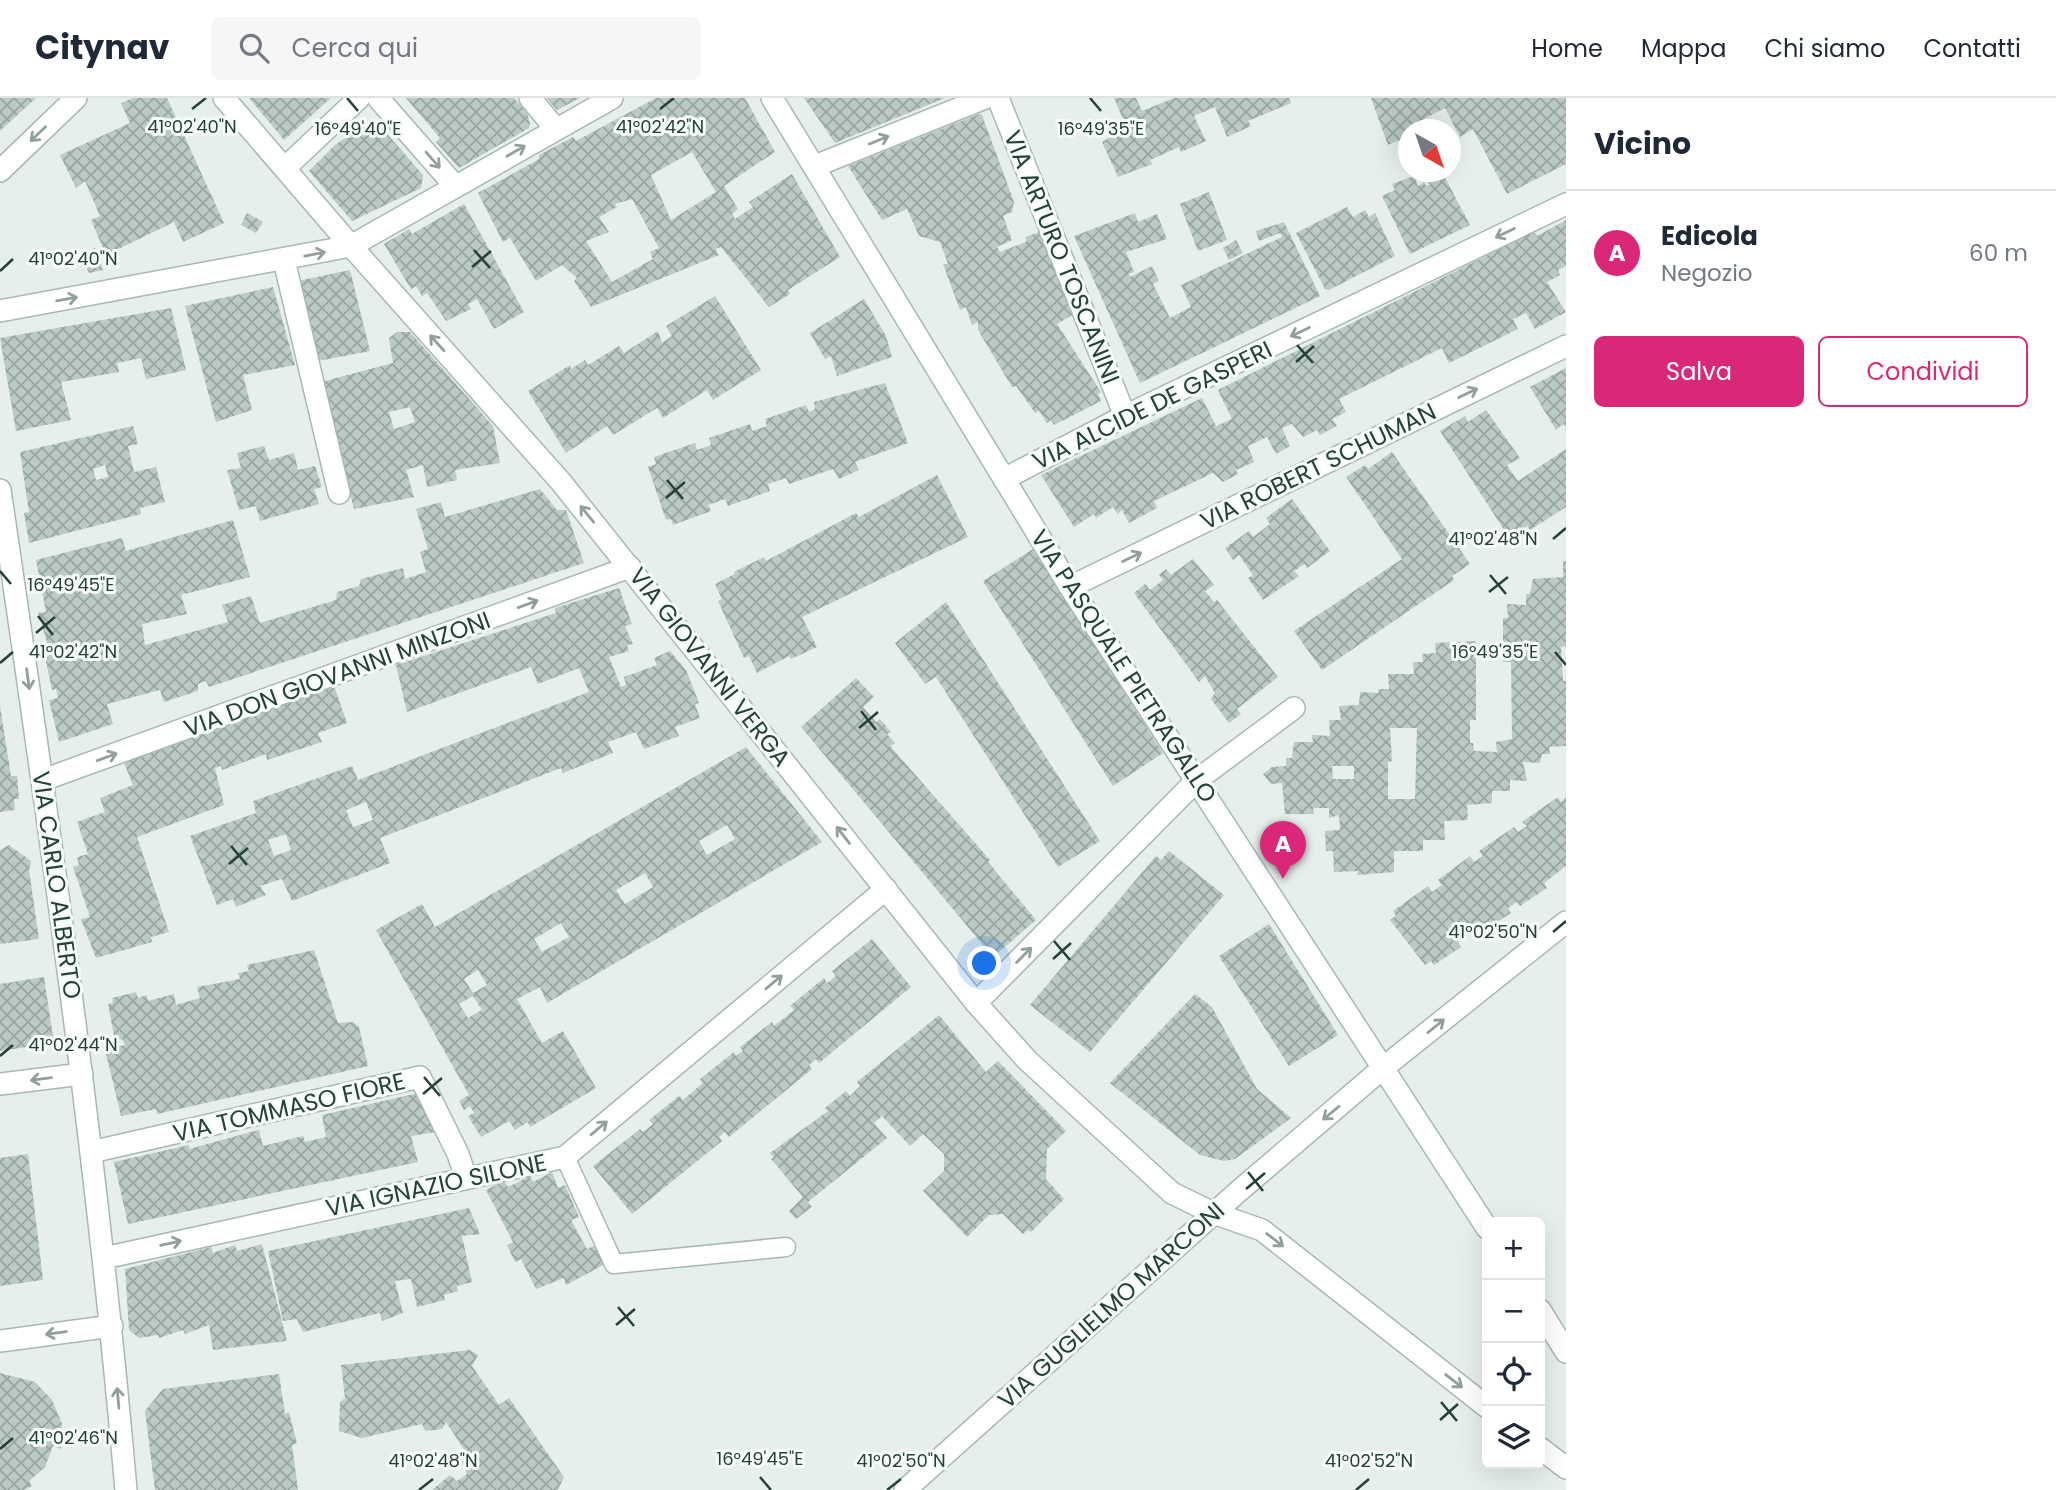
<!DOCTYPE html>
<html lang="it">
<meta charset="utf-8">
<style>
body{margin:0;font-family:Poppins,sans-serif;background:#f6f6f7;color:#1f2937}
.controls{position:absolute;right:21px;bottom:21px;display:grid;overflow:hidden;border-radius:10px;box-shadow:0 7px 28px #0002}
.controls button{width:63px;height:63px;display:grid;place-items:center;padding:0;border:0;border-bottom:2px solid #e0e1e3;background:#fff;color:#1f2937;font:35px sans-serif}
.compass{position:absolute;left:1398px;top:21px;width:63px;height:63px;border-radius:50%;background:#fff;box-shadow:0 7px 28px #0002;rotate:140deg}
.you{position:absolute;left:985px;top:866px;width:24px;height:24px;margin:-18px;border:5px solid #fff;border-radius:50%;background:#1a73e8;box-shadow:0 0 0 10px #1a73e833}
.badge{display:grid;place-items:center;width:46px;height:46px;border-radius:50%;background:#db2777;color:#fff;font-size:23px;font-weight:700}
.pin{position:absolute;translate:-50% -58px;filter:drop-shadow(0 2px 4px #0008)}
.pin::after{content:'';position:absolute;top:37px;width:24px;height:21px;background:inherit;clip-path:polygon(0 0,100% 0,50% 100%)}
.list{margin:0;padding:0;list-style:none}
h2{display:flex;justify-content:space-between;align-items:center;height:91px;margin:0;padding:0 28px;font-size:30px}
h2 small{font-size:23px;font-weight:400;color:#747a83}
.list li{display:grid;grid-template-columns:46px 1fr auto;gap:21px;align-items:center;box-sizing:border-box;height:126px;padding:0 28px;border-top:2px solid #e0e1e3}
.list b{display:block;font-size:26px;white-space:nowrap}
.list p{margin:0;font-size:23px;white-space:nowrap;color:#747a83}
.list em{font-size:23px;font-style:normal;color:#747a83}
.actions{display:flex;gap:14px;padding:21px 28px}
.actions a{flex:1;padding:16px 0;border:2px solid #db2777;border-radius:10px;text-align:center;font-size:24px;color:#db2777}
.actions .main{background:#db2777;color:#fff}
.icon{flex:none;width:38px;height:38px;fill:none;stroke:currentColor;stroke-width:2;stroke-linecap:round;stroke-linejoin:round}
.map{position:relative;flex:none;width:1566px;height:1392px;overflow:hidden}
header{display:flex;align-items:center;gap:42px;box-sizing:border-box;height:98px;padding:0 35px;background:#fff;border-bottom:2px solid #e0e1e3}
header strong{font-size:33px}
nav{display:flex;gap:38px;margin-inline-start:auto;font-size:24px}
.search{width:490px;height:63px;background:#f6f6f7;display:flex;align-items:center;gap:18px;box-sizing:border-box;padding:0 24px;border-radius:10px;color:#747a83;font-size:26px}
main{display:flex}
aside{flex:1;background:#fff}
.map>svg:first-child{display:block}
</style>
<header>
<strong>Citynav</strong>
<div class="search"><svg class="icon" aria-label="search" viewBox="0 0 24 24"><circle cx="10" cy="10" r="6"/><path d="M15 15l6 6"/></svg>Cerca qui</div>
<nav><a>Home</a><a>Mappa</a><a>Chi siamo</a><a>Contatti</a></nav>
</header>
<main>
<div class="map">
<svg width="1566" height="1392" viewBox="0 0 1566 1392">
<defs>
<pattern id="building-cross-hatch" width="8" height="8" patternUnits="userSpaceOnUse" patternTransform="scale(1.75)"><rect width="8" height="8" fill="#bbcac4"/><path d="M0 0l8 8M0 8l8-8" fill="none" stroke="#98a6a0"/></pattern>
</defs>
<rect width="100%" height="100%" fill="#e6efeb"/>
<g fill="url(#building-cross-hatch)" fill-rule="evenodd">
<polygon points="0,0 36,0 0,33"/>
<polygon points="133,0 167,0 224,125 183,144 174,124 106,157 91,122 100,118 85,83 76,90 60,57 130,25 121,5"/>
<polygon points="249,0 331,0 284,42"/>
<polygon points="406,0 514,0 527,15 530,25 529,30 459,70 436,44 440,40"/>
<polygon points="547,0 580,0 557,12"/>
<path d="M656,0h89l30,54 -51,34 14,23 -6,5 3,5 18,-12 -4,-5 43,-28 48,83 -52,33 2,4 -21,13 -48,-60 -6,2 4,6 -128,52 -17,-26 3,-3 -15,-13 -26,16 -26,-43 -7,4 -25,-49 61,-34v-4l34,-18 3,4zM692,54l24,40 -45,28 -20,-45zM632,101l27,49 -9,4 3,7 -41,23 -26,-41 23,-9 -10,-15 18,-10 -2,-3z"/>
<polygon points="804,0 945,0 835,45"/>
<polygon points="1114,0 1136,0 1142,13 1174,0 1289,0 1291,5 1248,23 1251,28 1227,39 1215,9 1194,18 1206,43 1181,54 1179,49 1150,62 1152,66 1118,79 1102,44 1123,32 1119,22 1123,21"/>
<polygon points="1371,0 1566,0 1566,66 1507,96 1473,31 1460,39 1445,10 1424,21 1428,32 1408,32 1408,46 1405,40 1388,47"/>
<polygon points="979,16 982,17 1014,104 1012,114 1003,118 1012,142 997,149 1000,154 1026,144 1026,139 1041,133 1074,216 1057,226 1101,294 1098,296 1101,303 1054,327 1051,322 1047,325 1039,313 1035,315 1016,288 1012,289 978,232 978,224 972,227 966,209 960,212 943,166 948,166 940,144 919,138 907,111 882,122 848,68"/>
<polygon points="374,21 423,77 421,90 352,123 309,73 335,47"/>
<polygon points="1442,74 1470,127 1410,156 1382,98 1395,92 1392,86 1414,78 1418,88 1424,84 1426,88 1430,87 1426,81"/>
<polygon points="1209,94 1227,142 1198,153 1180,106"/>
<polygon points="464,106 524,214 494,231 477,201 468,206 471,211 446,223 427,195 422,198 416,188 411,191 384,146 409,131 412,136"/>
<polygon points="1347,109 1353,119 1365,112 1369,119 1375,115 1395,158 1329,192 1325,191 1296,135"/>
<polygon points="247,115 263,124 256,135 241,127"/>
<polygon points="1135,115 1138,124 1157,116 1167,141 1126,154 1134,174 1128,176 1130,179 1152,168 1159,183 1153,186 1170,220 1191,209 1181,187 1282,139 1280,135 1259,143 1256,133 1284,124 1320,198 1140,285 1074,138"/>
<polygon points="1566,122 1566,168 1558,172 1560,177 1547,184 1566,214 1535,231 1526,215 1513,221 1518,231 1449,265 1442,250 1339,301 1346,314 1332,321 1337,328 1320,337 1317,332 1303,339 1292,326 1282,330 1290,348 1276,356 1267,339 1248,348 1254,364 1236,372 1238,376 1223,384 1213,375 1154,403 1157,410 1129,425 1122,412 1118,416 1113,409 1096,420 1094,416 1074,429 1041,377 1202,300 1216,328 1232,321 1218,292 1534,134 1537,138"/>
<polygon points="1236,142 1243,155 1229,162 1223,150"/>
<polygon points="95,150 103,172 89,175 81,156"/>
<polygon points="350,172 370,253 318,263 298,183"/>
<polygon points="273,189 295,267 243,277 252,312 216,324 185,208"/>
<polygon points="715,198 761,272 713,302 707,292 663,320 657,310 613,337 607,328 566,355 528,293 570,267 571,271 585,262 588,267 619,248 624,255 658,233 662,245 672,238 666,228"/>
<polygon points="864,201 886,238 892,259 837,278 831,258 825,261 810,235"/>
<polygon points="171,210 186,272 146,281 141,260 117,265 119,274 61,284 71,322 16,333 0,240"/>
<path d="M397,234h13l83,94 7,37 -45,7 2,10 -30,7 -4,-22 -17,5 8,27 -60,12 -33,-127 72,-19 -4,-25zM410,309l5,15 -21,7 -5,-17z"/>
<polygon points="1566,270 1566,330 1563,326 1556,332 1530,289"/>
<polygon points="885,285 908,345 855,364 859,372 839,381 833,371 789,386 786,380 768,386 770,393 728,408 725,401 708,407 711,413 673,427 671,421 666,422 648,369 656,366 654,359 695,345 697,352 711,347 709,340 750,326 752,333 767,328 765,321 806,307 809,314 815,311 814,304"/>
<polygon points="1486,312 1520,360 1507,367 1518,383 1566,351 1566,409 1530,432 1527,428 1510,441 1440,333 1465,318 1468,324"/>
<path d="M133,328l5,18 -10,2 6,26 22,-5 9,35 -25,6 1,6 -112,29 -5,-30 5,-1 -9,-60zM105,367l3,12 -12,3 -3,-11z"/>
<polygon points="264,348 269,362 294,355 298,372 315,368 322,389 314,391 319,406 260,423 256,408 239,412 227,372 241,370 237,355"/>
<polygon points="1392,354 1470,466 1452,478 1454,482 1322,572 1294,533 1402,461 1346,379 1365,367 1368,371"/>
<polygon points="937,377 968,439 802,519 817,549 791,561 789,558 757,575 749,558 744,560 718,503 722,501 715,486 735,476 734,474 764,459 766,463 856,415 859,419"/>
<polygon points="540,391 557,412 566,412 584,465 209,589 206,583 198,586 198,593 164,604 160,592 107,606 113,626 59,644 49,602 58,600 56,591 52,592 45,558 51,557 38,515 46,514 36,462 122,440 126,453 233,422 250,479 181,497 187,516 142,526 145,547 228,524 222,507 251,498 260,525 336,502 337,494 359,488 361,481 403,470 405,481 426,474 420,454 428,451 416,411 441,404 445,419"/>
<polygon points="1292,401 1330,453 1307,470 1305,466 1294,473 1299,478 1263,502 1248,480 1253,477 1239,457 1233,462 1225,450 1249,433 1253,439 1270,426 1266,420"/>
<polygon points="1033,451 1163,655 1113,688 983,483"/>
<polygon points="1193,461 1214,487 1205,493 1214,504 1217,502 1278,579 1237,611 1241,616 1229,625 1211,601 1215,595 1205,578 1199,584 1134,495 1145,486 1150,492 1163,482 1159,477 1166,471 1171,477"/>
<path d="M1563,463h3v85l-5,1 2,34h3v65l-17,1 1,7h-8l-2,9 -17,-1 4,19 -17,-1v11h-18v12l-25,2 1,15 -24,1 1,19h-22v11h-29v21l-37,3 1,-4 -24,1 -1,-21h-7l-1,-20 15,-1 -1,-15 -10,3v-10h-16l1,6h-29l-3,-31 -11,1 -8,-10 9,-7 14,-1v-8h6l2,-16h19l-1,-7 18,1 -1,-16h12l-2,-14 20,-1 1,-13 19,1 -1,-4h11l-1,-15h26l-1,-12h10l-1,-8 14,-1 -1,-10 41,-2v79h-6v23h3l1,8 23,1 -1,-10 16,-3 -1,-77h-8v-44h5l-1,-14 19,1v-11h4l3,-15 30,-2zM1390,630h27l-2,71h-27v-37l4,-1zM1332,668h22v13h-21z"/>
<path d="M619,490l13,36 -7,2 8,18 -6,1 2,6 -20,6 12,30 5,-2 -2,-8 33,-12 -3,-7 16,-7 16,19 13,33 -4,1 5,14 -25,9 4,9 -35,13 -8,-17 -28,10 5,11 -50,20 -2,-5 -181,70 10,25 -98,38 -10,-22 -22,7 6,9 -30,12 -3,-8 -16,6 -27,-69 66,-23 -3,-12 99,-35 6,14 231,-88 -10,-24 -41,16 -7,-17 -124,45 -11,-47 160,-52 -1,-5zM366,704l7,18 -20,7 -7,-17zM286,736l5,16 -17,6 -6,-16z"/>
<polygon points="946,504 1100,743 1058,769 936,579 925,586 895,545"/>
<polygon points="856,580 874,599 863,609 876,624 880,621 891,634 887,636 895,645 890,648 990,762 988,764 1036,822 993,859 801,629"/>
<polygon points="333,585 347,625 318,635 322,644 267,662 266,656 222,672 221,668 215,670 224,707 137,739 169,834 151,839 152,844 96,860 81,821 90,819 73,769 79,767 77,759 88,756 77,724 105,714 100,700 133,687 122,660 202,631 203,636 208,636 212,633 211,629"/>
<polygon points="0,608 11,678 17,678 19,701 14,701 15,712 0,714"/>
<path d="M746,649l76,95 -275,161 -7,-16 -23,12 25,44 21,-12 33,57 -66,39 -2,-5 -13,8 -6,-9 -28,16 -13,-21 6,-3 -4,-7 -6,4 -5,-9 10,-6 -93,-165 46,-26 13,23zM727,727l8,14 -28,16 -8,-14zM645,775l8,14 -28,17 -9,-14zM561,825l8,14 -27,15 -8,-13zM478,872l9,15 -14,8 -9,-14zM473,898l9,14 -14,8 -9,-14z"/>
<polygon points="1558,699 1561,704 1566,699 1566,768 1544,785 1547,790 1520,808 1517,804 1508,810 1511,815 1482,834 1479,829 1458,843 1461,849 1434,867 1431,863 1425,867 1390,822 1396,818 1393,813 1428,788 1432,794 1442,787 1438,782 1470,758 1474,764 1483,758 1479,753 1514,729 1518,734 1527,728 1522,724"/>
<polygon points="9,747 31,763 29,772 39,841 0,846 0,752"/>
<polygon points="1169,753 1224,797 1090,954 1030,907 1156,758 1161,762"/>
<polygon points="1269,826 1338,937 1289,968 1219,858"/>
<polygon points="872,841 911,889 819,965 816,961 809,967 812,971 729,1039 725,1034 719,1039 722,1043 632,1116 593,1068 640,1031 643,1034 653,1026 649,1022 679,998 683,1002 703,985 700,981 734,954 736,958 743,953 740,949 772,924 774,928 794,912 790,908 824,880 827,885 836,878 832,873"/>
<polygon points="314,852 338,925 353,924 359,929 368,968 157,1016 156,1011 121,1018 105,951 125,947 122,941 115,943 108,906 113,905 112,900 136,894 138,900 147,897 148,903 174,896 176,907 200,900 197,889 240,881 238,875 249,873 247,867"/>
<polygon points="44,879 54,945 0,953 0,886"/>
<polygon points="1195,896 1212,909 1257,991 1291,1020 1235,1061 1224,1063 1200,1057 1110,985"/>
<polygon points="939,917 986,974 998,963 1066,1033 1047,1051 1046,1081 1064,1101 1031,1134 1028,1132 1023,1136 1003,1116 989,1117 967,1139 923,1093 944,1073 944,1056 923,1036 910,1048 882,1018 874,1025 887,1040 808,1104 812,1109 796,1121 789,1113 803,1099 771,1061 774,1059 770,1055 828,1013 825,1010 846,993 850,998 860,988 857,984"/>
<polygon points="418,995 436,1034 411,1038 418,1064 128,1126 114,1064 189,1047 189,1051 259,1032 263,1048 303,1038 305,1044 326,1039 322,1017"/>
<polygon points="28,1056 43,1182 0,1188 0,1060"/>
<polygon points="552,1074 558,1090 565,1087 579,1119 571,1122 587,1151 598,1146 607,1165 566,1187 564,1180 536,1191 521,1161 515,1164 507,1147 513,1144 486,1092 504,1083 508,1089 530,1078 533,1084"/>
<polygon points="469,1110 480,1136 462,1138 472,1184 457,1188 458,1193 444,1197 445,1202 417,1209 411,1181 395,1183 403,1215 382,1223 380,1215 303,1234 297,1221 283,1223 268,1153"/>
<polygon points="262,1146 287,1243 213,1252 209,1227 185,1236 183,1232 159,1240 158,1237 139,1240 129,1232 125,1171 211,1149 213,1155 235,1147 237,1153"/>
<polygon points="470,1252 478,1257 472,1268 499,1307 509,1300 564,1379 558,1392 432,1392 450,1377 457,1383 467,1376 462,1364 467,1356 446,1324 442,1331 425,1333 422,1326 362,1340 339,1333 340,1304 345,1300 341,1267"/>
<polygon points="0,1275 35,1284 52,1302 62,1326 61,1351 53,1348 45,1369 29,1383 32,1388 24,1392 0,1392"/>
<polygon points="279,1276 285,1316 289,1314 297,1345 292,1347 298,1392 155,1392 145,1313 163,1291"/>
</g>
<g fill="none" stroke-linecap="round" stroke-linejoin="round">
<g stroke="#a8b8b2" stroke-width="21">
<polyline id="lane" points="565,1059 614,1166 786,1149"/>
</g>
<g stroke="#a8b8b2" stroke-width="24">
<g id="street">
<polyline points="224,0 351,148 561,384 976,905 1027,962 1172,1095 1213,1115 1262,1132 1487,1309"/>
<polyline points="378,0 455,88"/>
<polyline points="530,0 555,30"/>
<polyline points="998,0 1125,318"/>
<polyline points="815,68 985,0"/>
<polyline points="285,70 359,0"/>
<polyline points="0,73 76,0"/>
<polyline points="284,162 339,395"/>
<polyline points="0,213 351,148 612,0"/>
<polyline points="1004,381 1125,318 1566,106"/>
<path d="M0,392c49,333 97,665 126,1000"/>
<polyline points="1070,489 1566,248"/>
<polyline points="43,682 630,469"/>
<polyline points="976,905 1197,682 1294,610"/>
<polyline points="0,986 82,976"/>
<polyline points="91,1054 420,979 458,1056 466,1080"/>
<polyline points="104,1160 565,1059 886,791"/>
<polyline points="0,1243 112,1228"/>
<polyline points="1540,1350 1566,1370"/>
<polyline points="905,1392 1240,1092 1383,970 1566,824"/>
</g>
</g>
<g stroke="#a4bbb3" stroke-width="24">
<g id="secondary">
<polyline points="772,0 1070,489 1487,1130"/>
<polyline points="1540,1212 1566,1254"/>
</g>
</g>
<use href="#lane" stroke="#fff" stroke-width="18"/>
<use href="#street" stroke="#fff" stroke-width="21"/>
<use href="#secondary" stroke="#fff" stroke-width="21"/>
</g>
<defs><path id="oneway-shaft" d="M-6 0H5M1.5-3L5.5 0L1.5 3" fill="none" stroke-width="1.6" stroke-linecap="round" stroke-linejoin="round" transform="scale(1.75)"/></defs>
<g stroke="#92a09c">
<use href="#oneway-shaft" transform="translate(38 36) rotate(136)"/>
<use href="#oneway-shaft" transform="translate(879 42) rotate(-22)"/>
<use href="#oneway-shaft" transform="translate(516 53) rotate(-30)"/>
<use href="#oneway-shaft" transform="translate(433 62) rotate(49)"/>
<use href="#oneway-shaft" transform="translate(1505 135) rotate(154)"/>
<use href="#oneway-shaft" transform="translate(315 156) rotate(-11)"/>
<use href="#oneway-shaft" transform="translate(67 201) rotate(-10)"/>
<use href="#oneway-shaft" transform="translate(1300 234) rotate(154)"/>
<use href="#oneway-shaft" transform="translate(437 245) rotate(-132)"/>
<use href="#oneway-shaft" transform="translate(1468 295) rotate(-26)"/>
<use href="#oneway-shaft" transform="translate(587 416) rotate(-129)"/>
<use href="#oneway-shaft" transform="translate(1132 459) rotate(-26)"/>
<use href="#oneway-shaft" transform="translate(528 506) rotate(-20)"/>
<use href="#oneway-shaft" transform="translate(28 581) rotate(82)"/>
<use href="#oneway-shaft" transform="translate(107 659) rotate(-20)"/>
<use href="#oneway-shaft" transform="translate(843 737) rotate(-128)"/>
<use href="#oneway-shaft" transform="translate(1024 857) rotate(-45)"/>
<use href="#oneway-shaft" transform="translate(774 884) rotate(-40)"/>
<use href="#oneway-shaft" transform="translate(1436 928) rotate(-39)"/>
<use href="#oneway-shaft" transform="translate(41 981) rotate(173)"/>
<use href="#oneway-shaft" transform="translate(1331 1015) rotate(140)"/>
<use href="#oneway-shaft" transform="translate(599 1030) rotate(-40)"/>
<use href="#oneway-shaft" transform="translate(1275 1142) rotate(38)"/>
<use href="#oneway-shaft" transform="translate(171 1145) rotate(-13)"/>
<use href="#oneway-shaft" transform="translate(56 1235) rotate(172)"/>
<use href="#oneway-shaft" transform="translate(1454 1283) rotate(38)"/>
<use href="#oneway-shaft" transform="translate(118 1300) rotate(-95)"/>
</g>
<path fill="none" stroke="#24423a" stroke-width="2.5" d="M347,0l11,13M1090,0l11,13M192,11l14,-11M660,11l14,-11M474,152l16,18M472,169l19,-16M0,173l13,-12M1297,247l16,18M1296,264l18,-16M667,382l16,19M666,400l19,-16M1553,441l13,-11M0,473l11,13M1490,477l16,19M1489,494l19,-15M38,518l15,19M36,535l19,-16M1555,554l11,13M0,565l13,-11M861,613l15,19M859,630l19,-16M231,748l16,19M229,766l19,-16M1553,834l13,-11M1054,843l16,19M1053,861l18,-16M0,958l13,-11M424,979l16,19M423,996l19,-16M1248,1074l15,19M1246,1091l19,-16M618,1209l16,19M616,1227l19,-16M1441,1304l16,19M1440,1322l18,-16M0,1351l13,-11M760,1379l11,13M419,1392l14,-11M887,1392l14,-11M1356,1392l13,-11"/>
<g text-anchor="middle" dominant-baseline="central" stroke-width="6" stroke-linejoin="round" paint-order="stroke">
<g font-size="24" fill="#24423a" stroke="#f7fbf9">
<text transform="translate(1062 159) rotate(68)">VIA ARTURO TOSCANINI</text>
<text transform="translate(1152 307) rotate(-26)">VIA ALCIDE DE GASPERI</text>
<text transform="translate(1318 368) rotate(-26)">VIA ROBERT SCHUMAN</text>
<text transform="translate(1124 568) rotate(57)">VIA PASQUALE PIETRAGALLO</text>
<text transform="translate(710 569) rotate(52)">VIA GIOVANNI VERGA</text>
<text transform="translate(337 576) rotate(-20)">VIA DON GIOVANNI MINZONI</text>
<text transform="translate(57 787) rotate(82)">VIA CARLO ALBERTO</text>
<text transform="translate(289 1009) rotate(-13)">VIA TOMMASO FIORE</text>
<text transform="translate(436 1087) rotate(-12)">VIA IGNAZIO SILONE</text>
<text transform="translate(1111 1207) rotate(-42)">VIA GUGLIELMO MARCONI</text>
</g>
</g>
<g font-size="18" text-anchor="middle" fill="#24423a" stroke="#f7fbf9" stroke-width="6" stroke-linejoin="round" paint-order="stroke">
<text x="192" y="35">41°02'40"N</text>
<text x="660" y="35">41°02'42"N</text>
<text x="358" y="37">16°49'40"E</text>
<text x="1101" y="37">16°49'35"E</text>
<text x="73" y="167">41°02'40"N</text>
<text x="1493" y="447">41°02'48"N</text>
<text x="71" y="493">16°49'45"E</text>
<text x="1495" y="560">16°49'35"E</text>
<text x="73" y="560">41°02'42"N</text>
<text x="1493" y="840">41°02'50"N</text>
<text x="73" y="953">41°02'44"N</text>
<text x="73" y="1346">41°02'46"N</text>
<text x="760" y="1367">16°49'45"E</text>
<text x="433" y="1369">41°02'48"N</text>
<text x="901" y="1369">41°02'50"N</text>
<text x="1369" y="1369">41°02'52"N</text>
</g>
</svg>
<div class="controls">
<button>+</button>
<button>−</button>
<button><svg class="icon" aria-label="locate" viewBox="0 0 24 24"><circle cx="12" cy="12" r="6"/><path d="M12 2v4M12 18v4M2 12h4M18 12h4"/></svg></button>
<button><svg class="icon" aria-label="layers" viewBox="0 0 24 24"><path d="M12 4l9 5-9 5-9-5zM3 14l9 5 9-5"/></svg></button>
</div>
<svg class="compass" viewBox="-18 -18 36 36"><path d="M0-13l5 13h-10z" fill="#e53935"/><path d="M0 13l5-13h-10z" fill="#747a83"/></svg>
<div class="you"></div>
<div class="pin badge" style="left:1283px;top:781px">A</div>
</div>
<aside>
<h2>Vicino<small></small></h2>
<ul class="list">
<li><span class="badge">A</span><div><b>Edicola</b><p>Negozio</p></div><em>60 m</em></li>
</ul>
<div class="actions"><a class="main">Salva</a><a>Condividi</a></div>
</aside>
</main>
